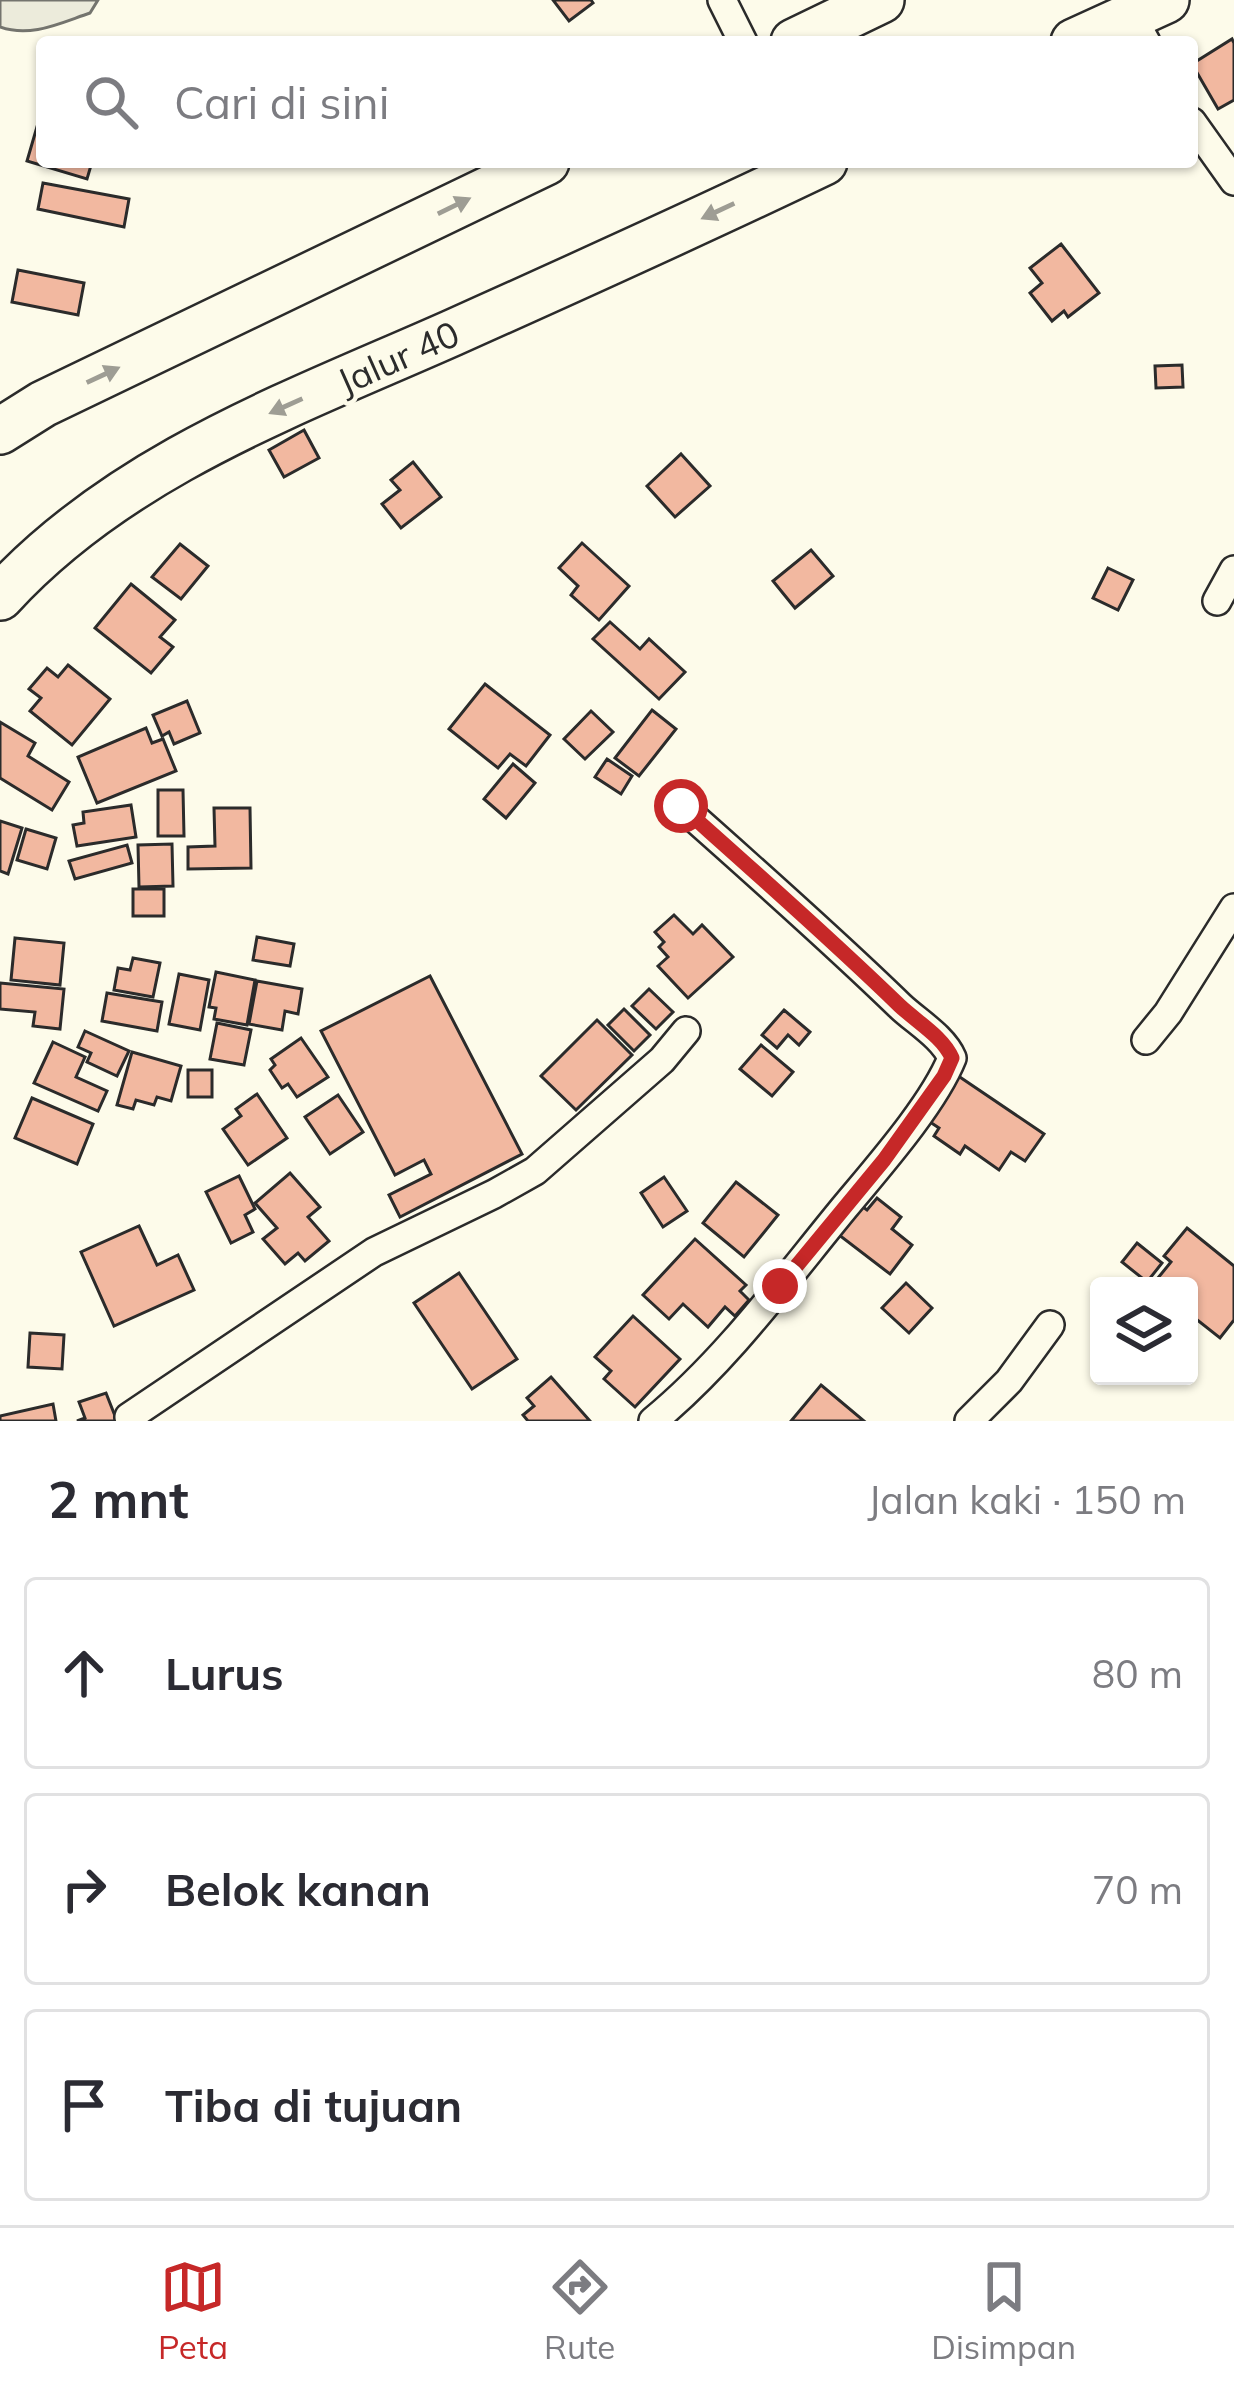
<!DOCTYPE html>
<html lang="id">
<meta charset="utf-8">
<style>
body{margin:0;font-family:Mulish,sans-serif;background:#f7f7f7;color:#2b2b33}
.controls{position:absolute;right:36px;bottom:36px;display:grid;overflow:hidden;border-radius:12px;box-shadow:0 3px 9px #0004}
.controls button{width:108px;height:108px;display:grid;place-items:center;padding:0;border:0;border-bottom:3px solid #e1e1e2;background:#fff;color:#2b2b33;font:60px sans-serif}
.stop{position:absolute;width:36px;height:36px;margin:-27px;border:9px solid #c62828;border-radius:50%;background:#fff}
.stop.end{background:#c62828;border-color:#fff;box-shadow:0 3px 12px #0008}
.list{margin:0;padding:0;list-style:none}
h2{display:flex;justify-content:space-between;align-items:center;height:156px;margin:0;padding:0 48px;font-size:51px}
h2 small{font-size:39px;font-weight:400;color:#7c7c81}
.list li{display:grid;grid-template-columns:78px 1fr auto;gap:36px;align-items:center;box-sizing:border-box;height:192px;margin:0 24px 24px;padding:0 24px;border:3px solid #e1e1e2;border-radius:12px}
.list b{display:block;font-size:45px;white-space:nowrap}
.list em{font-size:39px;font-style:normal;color:#7c7c81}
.icon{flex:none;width:66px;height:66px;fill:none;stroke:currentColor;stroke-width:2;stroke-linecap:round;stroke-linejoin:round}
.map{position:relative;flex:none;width:1234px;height:1421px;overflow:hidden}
.search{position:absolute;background:#fff;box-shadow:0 3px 9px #0004;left:36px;right:36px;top:36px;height:132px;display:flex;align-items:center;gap:30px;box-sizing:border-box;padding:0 42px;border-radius:12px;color:#7c7c81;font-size:45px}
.sheet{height:804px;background:#fff}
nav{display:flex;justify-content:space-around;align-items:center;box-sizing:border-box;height:168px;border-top:3px solid #e1e1e2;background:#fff;font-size:33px;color:#7c7c81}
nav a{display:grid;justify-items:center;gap:6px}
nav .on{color:#c62828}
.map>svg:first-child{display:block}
</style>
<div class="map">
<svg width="1234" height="1421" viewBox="0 0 1234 1421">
<rect width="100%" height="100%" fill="#fdfbea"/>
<path fill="#ecebdb" stroke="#74746e" stroke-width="3" d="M0,0h98l-8,13c-30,10 -59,25 -90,14z"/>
<g fill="#f2b8a0" stroke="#2b2b2b" stroke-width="3">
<polygon points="553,0 591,0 593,3 569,21"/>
<polygon points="1232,39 1234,43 1234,100 1218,109 1192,64"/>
<polygon points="41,113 42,162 92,162 87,179 27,161"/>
<polygon points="43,183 129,199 124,227 38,209"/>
<polygon points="1061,244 1099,293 1068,317 1064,311 1052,321 1030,293 1042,283 1030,268"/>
<polygon points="18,270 84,283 78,315 12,302"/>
<polygon points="1182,365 1183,387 1156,388 1155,366"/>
<polygon points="304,430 319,458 284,477 269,450"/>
<polygon points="681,454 710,486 675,517 647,486"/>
<polygon points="413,462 441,497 401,528 382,504 400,490 391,480"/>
<polygon points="582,543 629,586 599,620 571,595 578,586 559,568"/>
<polygon points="180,544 208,566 181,599 152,577"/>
<polygon points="811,550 833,576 795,608 773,581"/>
<polygon points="1108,568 1133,580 1118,610 1093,598"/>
<polygon points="131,584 175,620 160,637 173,647 151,673 95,628"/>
<polygon points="610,622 640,649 649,639 685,672 659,699 593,639"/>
<polygon points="68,665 110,699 72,745 30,711 41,698 29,689 47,668 58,677"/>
<polygon points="485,684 550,735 526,766 510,754 498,768 449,729"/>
<polygon points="187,701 200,733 174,744 169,732 162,736 153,715"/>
<polygon points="652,710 676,729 639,776 615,758"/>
<polygon points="591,711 613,732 585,759 564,739"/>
<polygon points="0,722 35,743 28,756 69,782 52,810 0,778"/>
<polygon points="146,728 152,743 163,739 176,771 97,803 78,757"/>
<polygon points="607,759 632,776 621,794 595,777"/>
<polygon points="513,764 535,783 506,818 484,799"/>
<polygon points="158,790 183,790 184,836 158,836"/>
<polygon points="131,805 136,837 77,846 73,825 84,823 83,812"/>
<polygon points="214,808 250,808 251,868 188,869 188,847 215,846"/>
<polygon points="0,821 22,828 8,874 0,871"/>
<polygon points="26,829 56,838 47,869 17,860"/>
<polygon points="172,844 173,886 139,887 138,845"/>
<polygon points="127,845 132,863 75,879 69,861"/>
<rect x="133" y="889" width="31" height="27"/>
<polygon points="674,915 693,934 702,925 733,957 688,998 658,966 668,957 659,947 664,942 655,932"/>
<polygon points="257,937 294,944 290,966 253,960"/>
<polygon points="15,938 64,943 60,985 11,980"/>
<polygon points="133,958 160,963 153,997 114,990 118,968 130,970"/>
<polygon points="216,972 255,980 247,1025 214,1019 216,1008 209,1007"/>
<polygon points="179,974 209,980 200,1030 169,1024"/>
<polygon points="430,976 522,1154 400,1217 389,1195 431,1174 424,1160 395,1175 321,1031"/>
<polygon points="257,981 302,989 298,1014 285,1011 282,1030 249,1024"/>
<polygon points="0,983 64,989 60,1029 33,1026 35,1012 0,1009"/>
<polygon points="649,989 673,1012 656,1029 632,1006"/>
<polygon points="107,993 162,1002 157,1031 102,1021"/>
<polygon points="624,1009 650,1035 634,1051 608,1025"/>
<polygon points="784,1010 810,1032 799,1045 788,1035 777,1048 762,1035"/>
<polygon points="597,1020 632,1055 576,1110 541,1076"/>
<polygon points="217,1023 251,1030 244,1065 210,1059"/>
<polygon points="85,1031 129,1051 117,1076 87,1062 91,1053 78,1047"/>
<polygon points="301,1038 328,1077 297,1097 288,1084 282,1088 270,1070 275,1065 271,1059"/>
<polygon points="53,1042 85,1057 76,1077 107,1091 98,1111 34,1083"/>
<polygon points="761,1045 793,1072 772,1096 740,1069"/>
<polygon points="132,1052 181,1066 171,1101 157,1097 154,1105 136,1100 133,1109 117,1105"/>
<polygon points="945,1067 1044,1134 1025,1161 1011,1152 999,1170 965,1146 960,1154 934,1136 939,1128 921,1116"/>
<rect x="188" y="1070" width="24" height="27"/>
<polygon points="257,1094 287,1138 248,1165 223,1129 241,1116 236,1109"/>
<polygon points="338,1095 363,1132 330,1154 305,1117"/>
<polygon points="32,1098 93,1124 77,1164 15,1138"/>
<polygon points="290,1173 320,1207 308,1217 329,1241 305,1261 298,1253 285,1264 263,1239 277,1228 255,1203"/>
<polygon points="239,1176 255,1209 245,1215 253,1232 231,1243 206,1192"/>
<polygon points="664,1177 687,1211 663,1227 641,1193"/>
<polygon points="736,1182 778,1215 744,1257 703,1223"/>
<polygon points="848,1196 867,1210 877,1198 901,1217 892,1229 912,1245 890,1274 826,1225"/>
<polygon points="139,1226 157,1265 178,1255 194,1290 114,1326 81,1252"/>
<polygon points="1187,1228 1234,1266 1234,1320 1220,1338 1191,1315 1189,1317 1189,1286 1153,1284 1171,1262 1164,1256"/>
<polygon points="695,1239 746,1285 740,1291 749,1300 735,1316 725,1307 708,1327 683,1304 669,1319 643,1295"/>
<polygon points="1137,1243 1162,1263 1147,1282 1122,1262"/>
<polygon points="459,1273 517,1359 472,1389 414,1303"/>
<polygon points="906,1283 932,1308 909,1333 882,1308"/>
<polygon points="633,1316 680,1359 635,1407 604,1379 611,1371 595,1357"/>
<polygon points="30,1333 64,1335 62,1369 28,1367"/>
<polygon points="551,1377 590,1421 528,1421 523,1415 534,1406 527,1398"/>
<polygon points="821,1385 864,1421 791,1421"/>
<polygon points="106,1393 117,1421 77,1421 85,1418 79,1402"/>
<polygon points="53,1404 56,1421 0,1421 0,1416"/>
</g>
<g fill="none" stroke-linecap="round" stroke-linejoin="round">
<g stroke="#2b2b2b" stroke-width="32">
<g id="minor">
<polyline points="722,0 743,42"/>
<polyline points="1125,4 1146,42"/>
<polyline points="1192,122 1234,181"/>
<polyline points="1217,601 1234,570"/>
<polyline points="1146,1040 1168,1013 1234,908"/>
<polyline points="131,1421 129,1417 374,1252 494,1194 535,1171 662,1060 686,1031"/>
<path d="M653,1421c73,-60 131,-140 191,-213 34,-41 89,-103 108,-150 -9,-21 -35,-36 -52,-52 -71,-69 -145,-134 -219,-200"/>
<polyline points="969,1421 1009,1381 1050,1325"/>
</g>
</g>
<g stroke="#2b2b2b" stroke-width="50">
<g id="trunk">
<polyline points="794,42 881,0"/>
<polyline points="1074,42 1166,0"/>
<polyline points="0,431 43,404 546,162"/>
<path d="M0,597c121,-132 292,-193 452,-264 125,-56 249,-112 372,-171"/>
</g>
</g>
<use href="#minor" stroke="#fdfbea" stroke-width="27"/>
<use href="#trunk" stroke="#fdfbea" stroke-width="45"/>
</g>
<defs><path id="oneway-solid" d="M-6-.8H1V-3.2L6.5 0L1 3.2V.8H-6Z" transform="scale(3)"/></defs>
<g fill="#9e9d94">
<use href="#oneway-solid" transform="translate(454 206) rotate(-26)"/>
<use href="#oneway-solid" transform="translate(718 211) rotate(155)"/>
<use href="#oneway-solid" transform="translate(103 375) rotate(-25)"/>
<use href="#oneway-solid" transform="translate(286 406) rotate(156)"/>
</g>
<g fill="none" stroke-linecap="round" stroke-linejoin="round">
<path stroke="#c62828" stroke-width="15" d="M681,806c74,66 148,131 219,200 17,16 43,31 52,52l-8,18 -60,84 -104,126"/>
</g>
<g text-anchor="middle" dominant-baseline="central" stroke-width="9" stroke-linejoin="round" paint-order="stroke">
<g font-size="36" fill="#2b2b2b" stroke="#fdfbea">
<text transform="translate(398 357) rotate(-24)">Jalur 40</text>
</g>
</g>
</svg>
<div class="controls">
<button><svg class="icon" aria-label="layers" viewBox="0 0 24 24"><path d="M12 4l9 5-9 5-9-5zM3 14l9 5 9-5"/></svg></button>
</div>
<div class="stop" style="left:681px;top:806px"></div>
<div class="stop end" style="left:780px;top:1286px"></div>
<div class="search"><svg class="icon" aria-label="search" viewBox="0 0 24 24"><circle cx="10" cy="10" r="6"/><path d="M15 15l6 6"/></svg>Cari di sini</div>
</div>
<section class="sheet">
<h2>2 mnt<small>Jalan kaki · 150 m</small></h2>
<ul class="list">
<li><svg class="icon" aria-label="ahead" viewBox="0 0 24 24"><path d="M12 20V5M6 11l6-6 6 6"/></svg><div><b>Lurus</b></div><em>80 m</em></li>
<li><svg class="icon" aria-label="right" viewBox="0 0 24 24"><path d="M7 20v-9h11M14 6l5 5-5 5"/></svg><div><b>Belok kanan</b></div><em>70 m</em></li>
<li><svg class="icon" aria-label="arrive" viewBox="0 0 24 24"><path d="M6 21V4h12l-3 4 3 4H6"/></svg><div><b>Tiba di tujuan</b></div></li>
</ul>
</section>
<nav>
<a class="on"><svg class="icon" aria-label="map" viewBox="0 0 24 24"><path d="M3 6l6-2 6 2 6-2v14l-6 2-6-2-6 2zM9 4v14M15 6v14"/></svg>Peta</a>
<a><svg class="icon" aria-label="directions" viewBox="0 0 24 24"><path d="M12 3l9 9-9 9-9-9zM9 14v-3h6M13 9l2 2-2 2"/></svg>Rute</a>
<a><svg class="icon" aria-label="saved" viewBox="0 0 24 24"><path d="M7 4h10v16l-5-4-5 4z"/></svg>Disimpan</a>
</nav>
